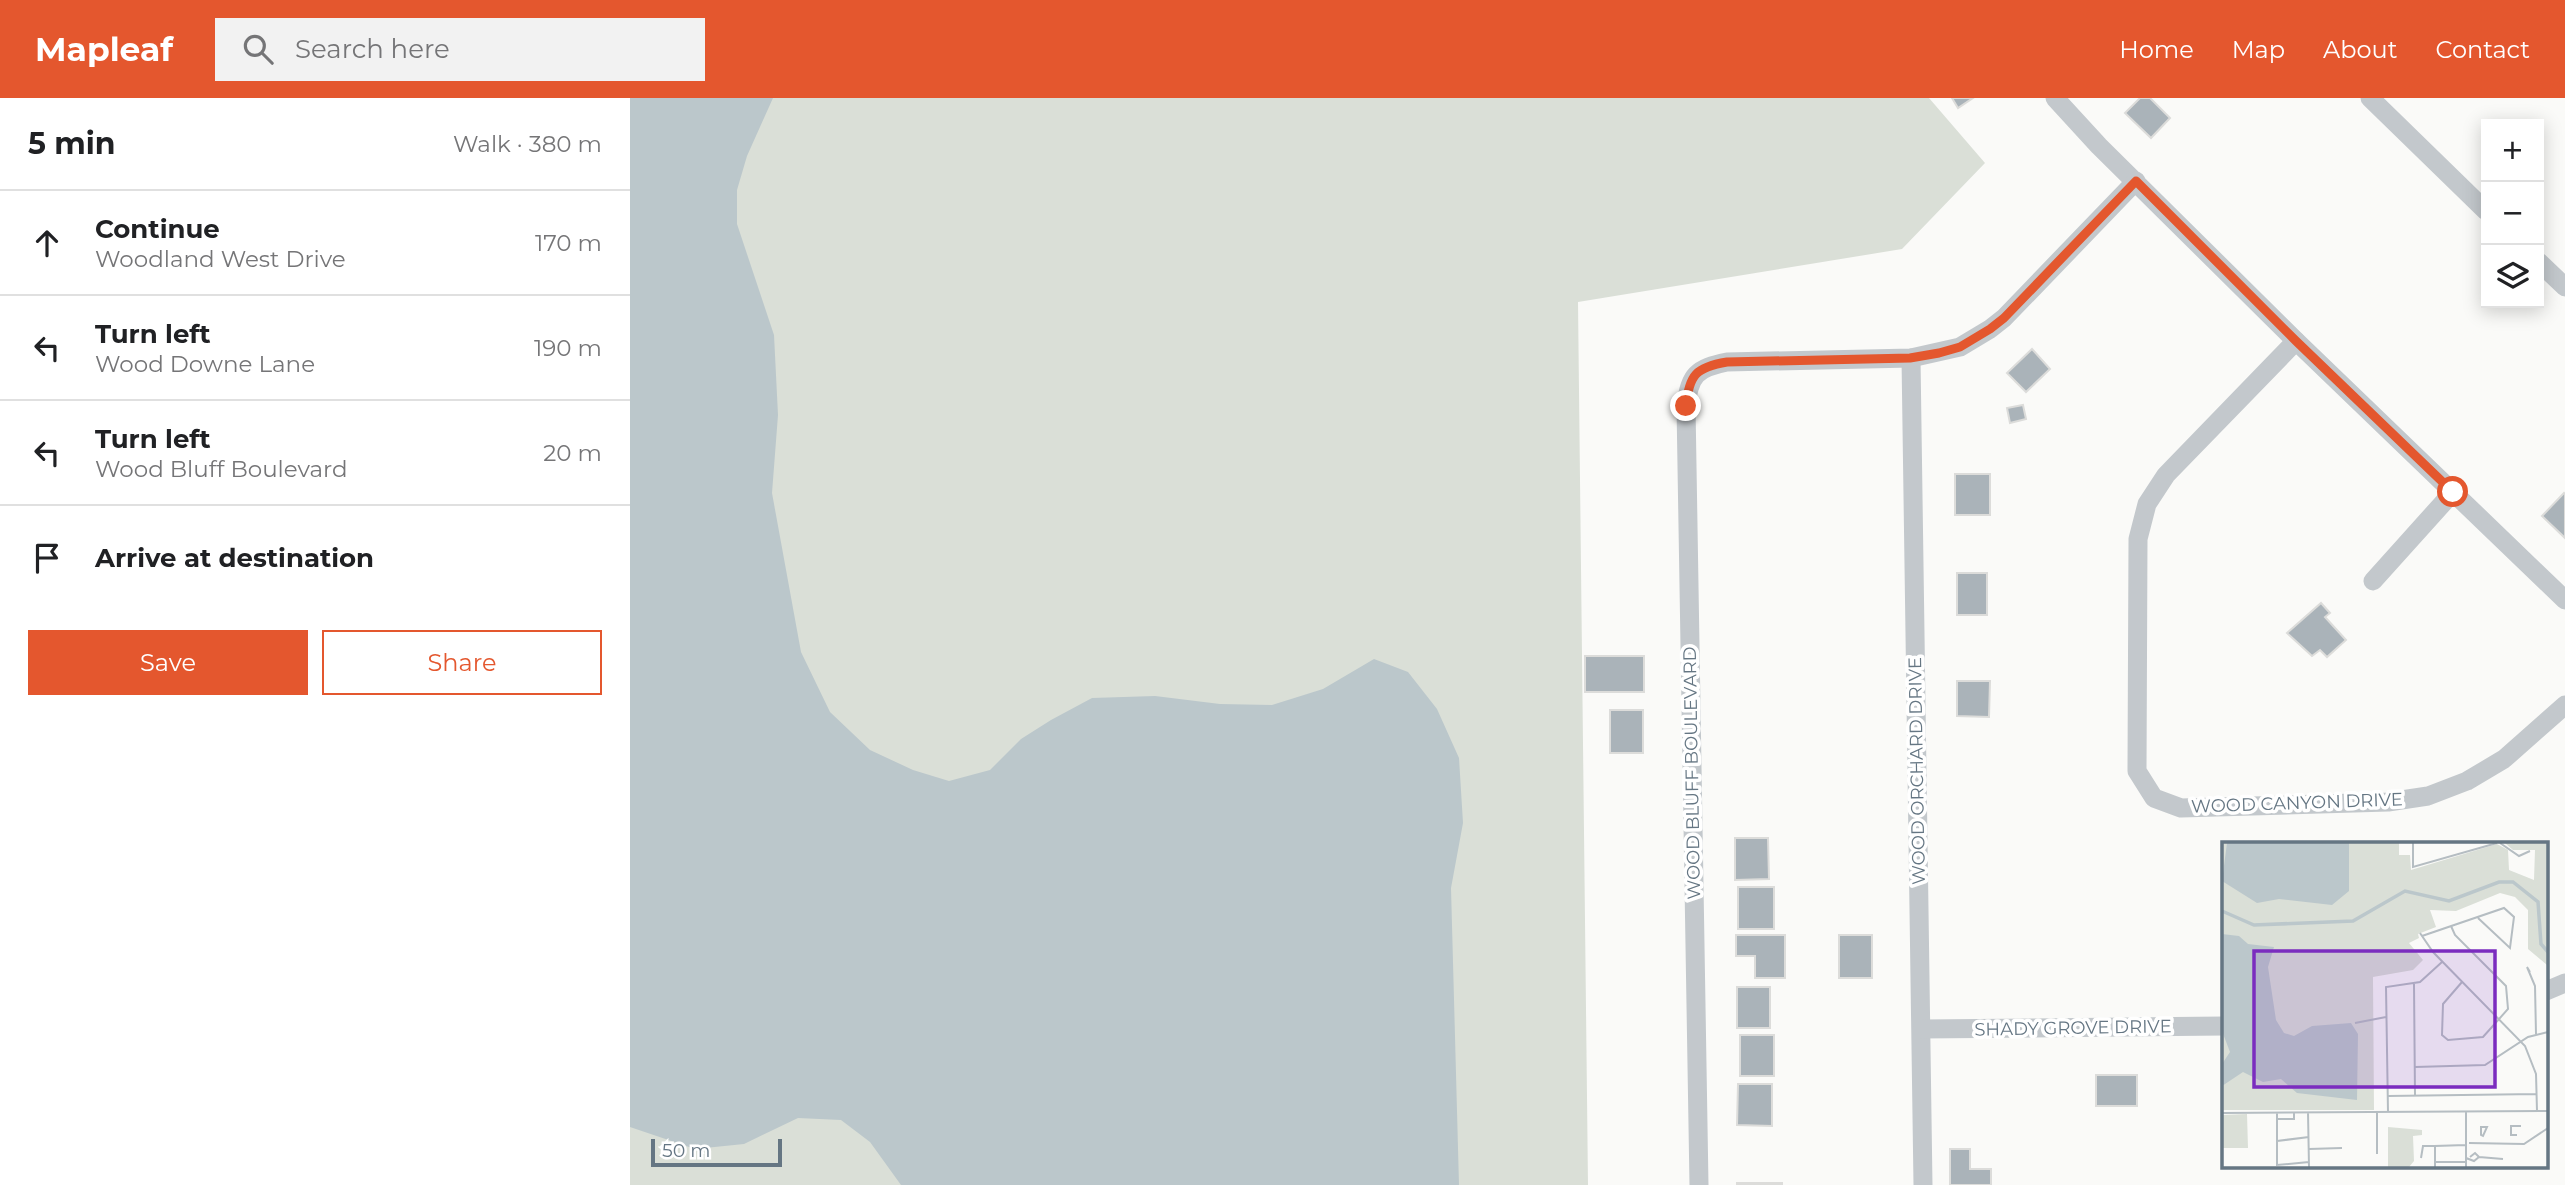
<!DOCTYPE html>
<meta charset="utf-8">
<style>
body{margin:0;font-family:Montserrat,sans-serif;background:#f2f2f2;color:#202124}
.controls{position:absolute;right:21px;top:21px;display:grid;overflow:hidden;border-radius:0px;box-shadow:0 4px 18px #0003}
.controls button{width:63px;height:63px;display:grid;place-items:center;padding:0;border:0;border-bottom:2px solid #e0e0e0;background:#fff;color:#202124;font:35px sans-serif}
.scale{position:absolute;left:21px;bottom:18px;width:131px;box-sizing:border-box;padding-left:7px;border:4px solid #657683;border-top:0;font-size:19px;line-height:24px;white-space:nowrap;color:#657683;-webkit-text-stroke:5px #fff;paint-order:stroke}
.stop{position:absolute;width:21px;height:21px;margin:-16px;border:5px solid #e4572e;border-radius:50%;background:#fff}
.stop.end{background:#e4572e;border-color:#fff;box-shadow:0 2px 7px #0008}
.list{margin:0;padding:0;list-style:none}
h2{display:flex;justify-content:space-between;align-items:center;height:91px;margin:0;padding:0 28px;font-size:30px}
h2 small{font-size:23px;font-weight:400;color:#757577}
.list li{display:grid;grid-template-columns:46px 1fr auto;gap:21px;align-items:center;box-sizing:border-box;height:105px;padding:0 28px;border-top:2px solid #e0e0e0}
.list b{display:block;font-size:26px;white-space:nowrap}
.list p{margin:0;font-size:23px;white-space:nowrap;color:#757577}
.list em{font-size:23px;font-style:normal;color:#757577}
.actions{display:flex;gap:14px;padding:21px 28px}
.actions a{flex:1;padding:16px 0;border:2px solid #e4572e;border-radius:0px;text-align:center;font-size:24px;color:#e4572e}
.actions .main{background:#e4572e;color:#fff}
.icon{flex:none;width:38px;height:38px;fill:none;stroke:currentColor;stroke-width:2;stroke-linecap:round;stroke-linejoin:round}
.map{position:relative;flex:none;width:1935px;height:1087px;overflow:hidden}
header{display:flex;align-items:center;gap:42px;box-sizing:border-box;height:98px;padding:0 35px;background:#e4572e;color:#fff}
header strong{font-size:33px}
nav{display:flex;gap:38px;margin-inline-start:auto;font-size:24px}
.search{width:490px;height:63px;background:#f2f2f2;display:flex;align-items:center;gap:18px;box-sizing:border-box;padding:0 24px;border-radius:0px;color:#757577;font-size:26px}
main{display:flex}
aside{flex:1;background:#fff}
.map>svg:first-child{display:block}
</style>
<header>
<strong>Mapleaf</strong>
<div class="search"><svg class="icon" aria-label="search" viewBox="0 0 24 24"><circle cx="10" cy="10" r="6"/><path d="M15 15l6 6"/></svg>Search here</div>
<nav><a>Home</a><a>Map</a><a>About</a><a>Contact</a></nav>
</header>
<main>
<aside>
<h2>5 min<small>Walk · 380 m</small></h2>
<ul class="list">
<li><svg class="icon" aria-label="ahead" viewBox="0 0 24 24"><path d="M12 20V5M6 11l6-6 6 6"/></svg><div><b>Continue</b><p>Woodland West Drive</p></div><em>170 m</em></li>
<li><svg class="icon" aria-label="left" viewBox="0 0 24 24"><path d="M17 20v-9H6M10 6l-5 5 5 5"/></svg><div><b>Turn left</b><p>Wood Downe Lane</p></div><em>190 m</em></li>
<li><svg class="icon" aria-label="left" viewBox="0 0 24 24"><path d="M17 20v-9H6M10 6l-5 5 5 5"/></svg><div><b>Turn left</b><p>Wood Bluff Boulevard</p></div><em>20 m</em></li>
<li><svg class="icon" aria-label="arrive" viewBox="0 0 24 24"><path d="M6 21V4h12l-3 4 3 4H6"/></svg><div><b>Arrive at destination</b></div></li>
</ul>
<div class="actions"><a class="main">Save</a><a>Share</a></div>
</aside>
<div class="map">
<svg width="1935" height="1087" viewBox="0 0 1935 1087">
<rect width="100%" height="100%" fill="#fafaf8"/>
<polygon fill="#dadfd7" points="0,0 1299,0 1355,65 1272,151 948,204 958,1087 0,1087"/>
<polygon fill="#bbc7cb" points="0,0 143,0 117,58 107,92 107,126 144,237 148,317 142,395 171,554 200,614 240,652 283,672 319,683 360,672 391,641 421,622 462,600 525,598 590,606 642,607 693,591 744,561 778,574 807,611 829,660 833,725 821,790 829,1087 271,1087 240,1044 211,1022 168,1020 114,1046 65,1051 0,1029"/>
<g fill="#aab3b9" stroke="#dcdcda" stroke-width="2">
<polygon points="1322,0 1343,0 1328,10"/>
<polygon points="1510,0 1520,0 1540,20 1521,40 1495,15"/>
<polygon points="1402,251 1420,271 1396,294 1377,275"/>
<polygon points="1393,307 1396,321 1380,325 1377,310"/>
<rect x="1325" y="376" width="35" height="41"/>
<polygon points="1934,395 1935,396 1935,440 1912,418"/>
<rect x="1327" y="475" width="30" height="42"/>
<polygon points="1691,505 1700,515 1695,519 1716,542 1697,559 1690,552 1682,558 1657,535"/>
<rect x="955" y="558" width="59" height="36"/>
<polygon points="1327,583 1360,583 1359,619 1327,618"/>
<rect x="980" y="612" width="33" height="43"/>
<polygon points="1105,740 1138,740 1139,781 1105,782"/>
<rect x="1108" y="789" width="36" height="42"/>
<polygon points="1106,837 1155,837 1155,880 1125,880 1125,858 1106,858"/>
<rect x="1209" y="837" width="33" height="43"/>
<rect x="1107" y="889" width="33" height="41"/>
<rect x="1110" y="937" width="34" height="41"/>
<rect x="1466" y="977" width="41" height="31"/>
<polygon points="1108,986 1142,986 1142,1028 1107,1027"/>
<polygon points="1320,1051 1340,1051 1340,1071 1361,1071 1361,1087 1320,1087"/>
<rect x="1107" y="1085" width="45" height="2"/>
</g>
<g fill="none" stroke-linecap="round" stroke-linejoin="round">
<g stroke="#c3c8cc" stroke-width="19">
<polyline points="1425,0 1469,48 1666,243 1935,502"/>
<polyline points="1740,0 1856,113"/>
<polyline points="1909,164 1935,189"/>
<polyline points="1666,243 1536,377 1517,406 1508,441 1507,673 1524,700 1551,710 1758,704 1798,698 1837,683 1874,661 1935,607"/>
<polyline points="1281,260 1293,1087"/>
<polyline points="1743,483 1823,394"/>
<polyline points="1916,893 1935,885"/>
<polyline points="1292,931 1594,928"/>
<path d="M1069,1087l-13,-779c3,-31 11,-38 41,-44l184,-4 49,-11 30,-18 14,-11 132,-137"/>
</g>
</g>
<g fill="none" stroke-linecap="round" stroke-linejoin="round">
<path stroke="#e4572e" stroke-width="9" d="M1056,308c3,-31 10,-39 41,-44l183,-4 29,-5 21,-6 30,-18 14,-11 132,-137 160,160 157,151"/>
</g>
<g text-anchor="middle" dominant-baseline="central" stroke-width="7" stroke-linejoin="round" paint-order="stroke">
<g font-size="18" fill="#657683" stroke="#fff">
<text transform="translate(1287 673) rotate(-91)">WOOD ORCHARD DRIVE</text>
<text transform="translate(1062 675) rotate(-91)">WOOD BLUFF BOULEVARD</text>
<text transform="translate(1667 705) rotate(-2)">WOOD CANYON DRIVE</text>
<text transform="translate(1443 930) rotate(-1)">SHADY GROVE DRIVE</text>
</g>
</g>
<g transform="translate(1592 744)">
<rect width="326" height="326" fill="#fafaf8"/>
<path d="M0,1h177v12h11l1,15 86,-26 11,6 1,20 25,10 1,-30h-22l-8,-7h42v122l-19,-16v-39l-13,-13 -15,-4 -44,18 -26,-1 6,17 -18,7 1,4 -10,5 14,17 -10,10 -40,7 1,133h-152zM25,272l1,34h-26v-33zM166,285l34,3v5l-9,1 1,25 -5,6h-21z" fill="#dadfd7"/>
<path d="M5,1h122v48l-17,14 -53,-6 -22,4 -35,-22zM0,92l17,2 9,8 26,3 -6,20 8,53 8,13 10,3 18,-10 39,-3 7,11 -1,66 -60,-7 -16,-14 -18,3 -20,-10 -21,14v-22l8,-12 -8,-21z" fill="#bbc7cb"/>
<path fill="none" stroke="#bbc7cb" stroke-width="3.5" d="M0,69l32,14 99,-4 52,-30 44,10 50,-19h14l25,20 3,42 7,8"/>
<path fill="none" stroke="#b5bdc2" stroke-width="2" d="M191,1v24l84,-24M278,1l19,13 11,-5M229,84l4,9 51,51 2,23 -25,28 -35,3 -6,-5 1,-31 19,-22M198,91l13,19 92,94 11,28 1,37M200,94l82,-28 10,9 -4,31 -32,-30M308,130l-3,-5 8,19 1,48M192,142l1,111M133,181l31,-6M193,225l70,-2 43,-28 20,-5M166,254l149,-2M86,270l1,55M166,270l-2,-125 34,-5 22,-20M244,270v55M0,271l326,-2M55,271v52l32,-3M54,277h18v-7M259,285h6l-4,9 -2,-1zM295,293h-6v-9h10M55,299l32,-4M247,301l55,1 24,-16M87,307l33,-1M155,312v-42M257,315l24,2M199,316l2,-12h12M244,316l8,3 5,-4 -4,-4 -5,4M213,320h31M213,325v-21l31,-1"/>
<path fill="#7b2cbf" fill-opacity="0.15" stroke="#7b2cbf" stroke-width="3.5" d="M32,109h241v136h-241z"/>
<rect width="326" height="326" fill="none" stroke="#657683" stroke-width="3.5"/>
</g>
</svg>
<div class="controls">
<button>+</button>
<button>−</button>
<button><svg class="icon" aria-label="layers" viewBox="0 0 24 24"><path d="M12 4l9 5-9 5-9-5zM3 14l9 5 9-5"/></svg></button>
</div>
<div class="scale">50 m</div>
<div class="stop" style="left:1823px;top:394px"></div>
<div class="stop end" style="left:1056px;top:308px"></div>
</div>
</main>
